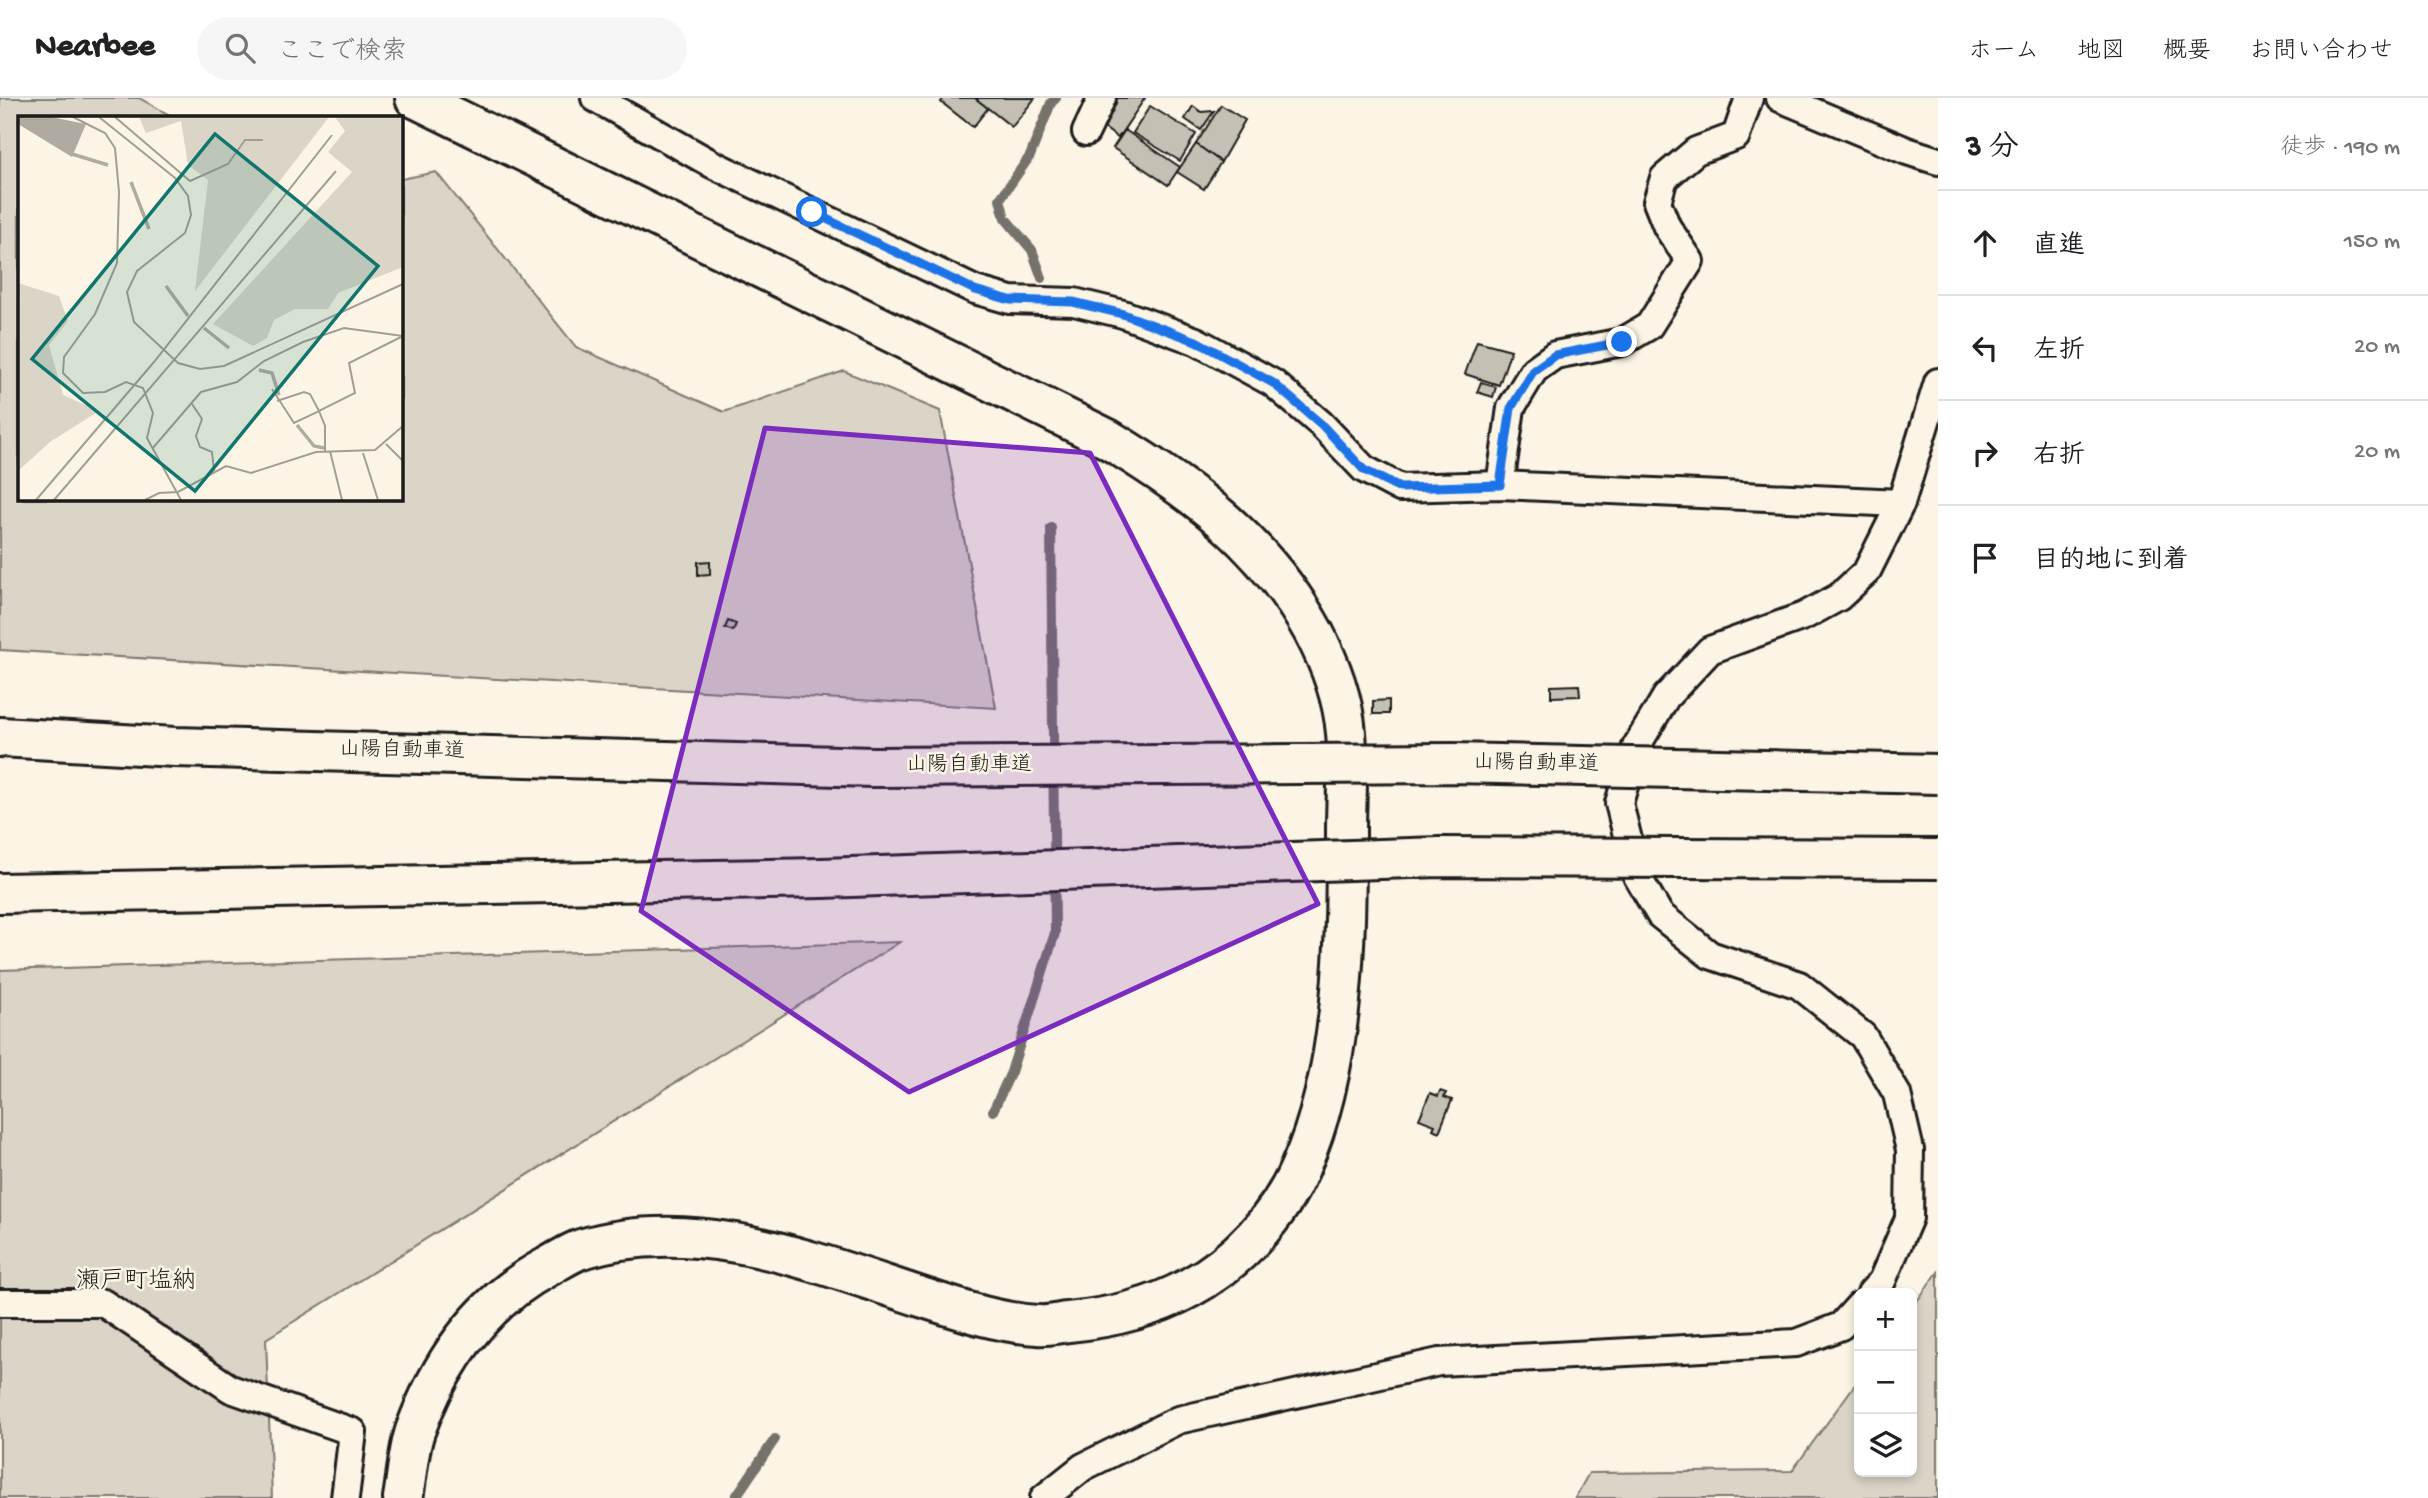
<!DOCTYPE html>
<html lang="ja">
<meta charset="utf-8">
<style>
body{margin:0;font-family:"Gochi Hand","Klee One",sans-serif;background:#f6f6f6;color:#202124}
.controls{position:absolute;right:21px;bottom:21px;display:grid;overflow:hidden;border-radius:10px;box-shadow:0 4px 10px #0003}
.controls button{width:63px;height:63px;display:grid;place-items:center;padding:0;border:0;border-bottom:2px solid #e0e0e0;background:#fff;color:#202124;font:35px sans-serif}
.stop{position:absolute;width:21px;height:21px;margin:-16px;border:5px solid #1a73e8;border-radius:50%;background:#fff}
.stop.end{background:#1a73e8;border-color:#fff;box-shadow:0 2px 7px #0008}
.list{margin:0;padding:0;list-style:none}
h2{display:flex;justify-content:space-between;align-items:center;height:91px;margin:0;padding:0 28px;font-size:30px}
h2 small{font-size:23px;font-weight:400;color:#757577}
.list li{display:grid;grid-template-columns:46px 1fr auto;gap:21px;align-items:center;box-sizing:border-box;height:105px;padding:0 28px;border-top:2px solid #e0e0e0}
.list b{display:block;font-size:26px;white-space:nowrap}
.list em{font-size:23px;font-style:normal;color:#757577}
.icon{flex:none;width:38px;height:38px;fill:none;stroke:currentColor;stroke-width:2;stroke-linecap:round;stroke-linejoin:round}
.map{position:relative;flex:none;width:1938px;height:1400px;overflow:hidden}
header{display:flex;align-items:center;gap:42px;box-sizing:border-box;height:98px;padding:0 35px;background:#fff;border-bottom:2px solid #e0e0e0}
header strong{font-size:33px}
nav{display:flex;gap:38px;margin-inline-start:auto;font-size:24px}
.search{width:490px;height:63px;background:#f6f6f6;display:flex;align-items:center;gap:18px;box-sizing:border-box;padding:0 24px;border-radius:38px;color:#757577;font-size:26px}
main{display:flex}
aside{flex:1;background:#fff}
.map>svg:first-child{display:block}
</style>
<header>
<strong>Nearbee</strong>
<div class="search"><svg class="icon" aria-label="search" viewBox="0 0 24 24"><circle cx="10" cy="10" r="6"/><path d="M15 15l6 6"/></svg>ここで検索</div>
<nav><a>ホーム</a><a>地図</a><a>概要</a><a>お問い合わせ</a></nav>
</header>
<main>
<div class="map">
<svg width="1938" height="1400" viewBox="0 0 1938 1400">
<rect width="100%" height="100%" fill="#fcf5e5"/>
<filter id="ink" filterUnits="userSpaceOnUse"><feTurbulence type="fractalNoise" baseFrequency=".0143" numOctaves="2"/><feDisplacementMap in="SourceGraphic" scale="14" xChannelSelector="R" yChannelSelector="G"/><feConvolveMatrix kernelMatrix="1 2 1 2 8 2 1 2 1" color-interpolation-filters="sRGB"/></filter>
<g filter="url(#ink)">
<g fill="#dbd5c8" stroke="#7c7872" stroke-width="2">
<polygon points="0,0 139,0 173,19 19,19 19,401 401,401 401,81 436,74 576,249 724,314 844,273 940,313 996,610 0,552"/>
<polygon points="900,844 266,1241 272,1400 0,1400 0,872"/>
<polygon points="1938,1174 1938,1400 1575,1400 1589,1375 1792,1373 1859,1281 1859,1374 1912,1374 1912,1210"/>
</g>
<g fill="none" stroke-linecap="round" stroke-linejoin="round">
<g stroke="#75726c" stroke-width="10">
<polyline points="1042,180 1032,152 1005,120 1000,101 1030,58 1051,5 1056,0"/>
<polyline points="993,1013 1011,974 1055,835 1051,430"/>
<polyline points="735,1400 775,1341"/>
</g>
</g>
<g fill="#c4c0b3" stroke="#1c1c1c" stroke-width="2">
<polygon points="944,0 975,0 988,10 973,29 941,4"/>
<polygon points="975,0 1035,0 1012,29"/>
<polygon points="1117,0 1145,0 1118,40 1099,26"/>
<polygon points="1221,7 1245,22 1221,64 1196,46"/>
<polygon points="1150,8 1196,36 1180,63 1133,35"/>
<polygon points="1193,8 1201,14 1214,13 1201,32 1185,21"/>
<polygon points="1125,32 1180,69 1168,87 1113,50"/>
<polygon points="1196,46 1221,64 1204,91 1177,74"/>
<polygon points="1477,243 1511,252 1499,287 1465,276"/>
<polygon points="1481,284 1496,289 1493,299 1477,294"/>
<polygon points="710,463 710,476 698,477 698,464"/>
<polygon points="728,523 736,526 733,533 725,530"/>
<polygon points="1579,587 1580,598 1551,599 1551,588"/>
<polygon points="1389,602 1389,616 1373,616 1373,603"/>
<polygon points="1440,993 1446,995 1444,999 1452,1002 1439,1034 1433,1031 1435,1027 1419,1021 1430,995 1438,998"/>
</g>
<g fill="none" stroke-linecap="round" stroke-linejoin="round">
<g stroke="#1c1c1c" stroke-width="32">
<g id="minor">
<polyline points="595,0 712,66 975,192 1010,202 1074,204 1123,216 1196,243 1273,285 1321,326 1364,371 1400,390 1500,387 1901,405"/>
<polyline points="1780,0 1907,53 1938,63"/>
<polyline points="1086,34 1102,0"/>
<polyline points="1500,387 1511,310 1534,272 1555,257 1622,244 1649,228 1690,163 1667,129 1657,104 1664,80 1696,53 1736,38 1749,0"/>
<polyline points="1871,1195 1882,1183 1909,1120 1910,1052 1897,996 1863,938 1799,887 1710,857 1660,817 1637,778 1619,705 1636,649 1666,599 1710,552 1804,518 1839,499 1867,473 1901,405 1938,284"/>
<polyline points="0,1205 103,1205 231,1291 353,1334 345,1400"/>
<polyline points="1044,1400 1083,1369 1178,1322 1439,1264 1796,1245 1841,1228 1859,1208"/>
</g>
</g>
<g stroke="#1c1c1c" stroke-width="44">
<g id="motorway">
<polyline points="0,639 175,649 873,669"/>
<polyline points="0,795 822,780"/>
<path d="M403,1400c4,-22 5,-46 12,-67 25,-69 67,-129 132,-164 11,-6 23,-14 34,-18 116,-36 235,14 343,49 37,12 75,25 114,27 10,1 20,-2 30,-3 42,-4 83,-13 121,-34 47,-25 90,-71 111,-120 45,-102 46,-228 46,-337 0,-33 3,-66 0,-98 -3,-35 -17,-72 -33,-102 -49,-89 -121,-141 -205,-192l-693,-341"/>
</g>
</g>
<use href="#minor" stroke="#fcf5e5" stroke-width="26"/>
<use href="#motorway" stroke="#fcf5e5" stroke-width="38"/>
<g stroke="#1c1c1c" stroke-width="44" stroke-linecap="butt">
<g id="motorway-bridge">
<polyline points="873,669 1452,665 1938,676"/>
<polyline points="822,780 1440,759 1938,761"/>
</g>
</g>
<use href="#motorway-bridge" stroke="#fcf5e5" stroke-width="38"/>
</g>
</g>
<g fill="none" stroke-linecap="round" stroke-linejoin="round" filter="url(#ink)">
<polyline stroke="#1a73e8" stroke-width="9" points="812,114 975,192 1010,202 1073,204 1123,216 1196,243 1273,285 1321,326 1364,372 1400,390 1500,387 1511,310 1534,272 1555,257 1622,244"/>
</g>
<path fill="#7b2cbf" fill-opacity="0.2" stroke="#7b2cbf" stroke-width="5" stroke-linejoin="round" d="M765,330l325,25 228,451 -409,188 -268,-181z"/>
<g text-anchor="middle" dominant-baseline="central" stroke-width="5" stroke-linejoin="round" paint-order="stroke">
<g font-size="21" fill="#1c1c1c" stroke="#fcf5e5">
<text transform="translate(402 654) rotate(1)">山陽自動車道</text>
<text transform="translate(1536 667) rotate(1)">山陽自動車道</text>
<text x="969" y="668">山陽自動車道</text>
</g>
<g font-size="24" fill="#1c1c1c" stroke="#fcf5e5">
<text x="136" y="1184">瀬戸町塩納</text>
</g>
</g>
<g transform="translate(18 18)">
<rect width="385" height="385" fill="#fcf5e5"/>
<path d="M121,1h190l-134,174 13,-111 -20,-15 -7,-44 -35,12zM317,1h68v150l-65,26 -10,16h-33l-21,11 -7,18 -14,8 -40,-22 139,-152 -24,-20 17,-21zM0,167l41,13 9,25 -19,24 14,50 36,16 -49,31 -32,29z" fill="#dbd5c8"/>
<path d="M0,1h33l35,7 -14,33 -54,-33z" fill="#b0aba1"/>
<path fill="none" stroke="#b0aba1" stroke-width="3.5" d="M54,38l36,11M113,66l18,47M148,170l22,30M186,212l25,20M241,254l13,3 7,22M279,309l17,21 10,2"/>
<path fill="none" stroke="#a29e95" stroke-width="2" d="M55,1l32,16 10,15 4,44 -2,71 -22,51 -31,43 -1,16 20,20 22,-1 21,-10 17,6 10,25 -6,25 34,62M81,1l76,61 13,18 3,19 -6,18 -48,38 -10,21 7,30 44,41 22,6 24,-3 179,-82M97,1l75,64 38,-17 17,-24h18M254,273l22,34 25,-12 6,15v25M259,285l27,-9 6,2 9,17 36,-18 -6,-30 54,-27M174,288l10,15 -6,17 4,11 12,5 2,19M368,328l17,17M134,333l49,-57 36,-10 27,-21 39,-19 41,-14 59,8M312,335l12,49M345,337l15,47M18,384l118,-138 178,-227M36,384l282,-329M127,384l14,-7 19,-1 48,-26 25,7 65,-21 59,-2 28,-24"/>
<path fill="#0f766e" fill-opacity="0.15" stroke="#0f766e" stroke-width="3.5" d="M197,18l163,132 -183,225 -163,-132z"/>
<rect width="385" height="385" fill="none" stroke="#1c1c1c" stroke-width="3.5"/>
</g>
</svg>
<div class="controls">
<button>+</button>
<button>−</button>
<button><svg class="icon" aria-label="layers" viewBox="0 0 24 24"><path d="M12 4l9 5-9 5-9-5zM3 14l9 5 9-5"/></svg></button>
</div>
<div class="stop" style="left:812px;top:114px"></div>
<div class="stop end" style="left:1622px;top:244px"></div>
</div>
<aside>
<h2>3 分<small>徒歩 · 190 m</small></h2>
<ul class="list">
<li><svg class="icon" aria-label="ahead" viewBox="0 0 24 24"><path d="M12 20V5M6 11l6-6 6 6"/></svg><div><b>直進</b></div><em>150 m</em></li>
<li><svg class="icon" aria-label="left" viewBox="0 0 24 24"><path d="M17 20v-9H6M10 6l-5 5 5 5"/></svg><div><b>左折</b></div><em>20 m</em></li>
<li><svg class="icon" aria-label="right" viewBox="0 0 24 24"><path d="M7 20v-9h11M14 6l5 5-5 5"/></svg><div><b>右折</b></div><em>20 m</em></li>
<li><svg class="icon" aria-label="arrive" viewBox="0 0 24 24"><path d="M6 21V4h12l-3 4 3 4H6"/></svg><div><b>目的地に到着</b></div></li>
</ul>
</aside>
</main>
